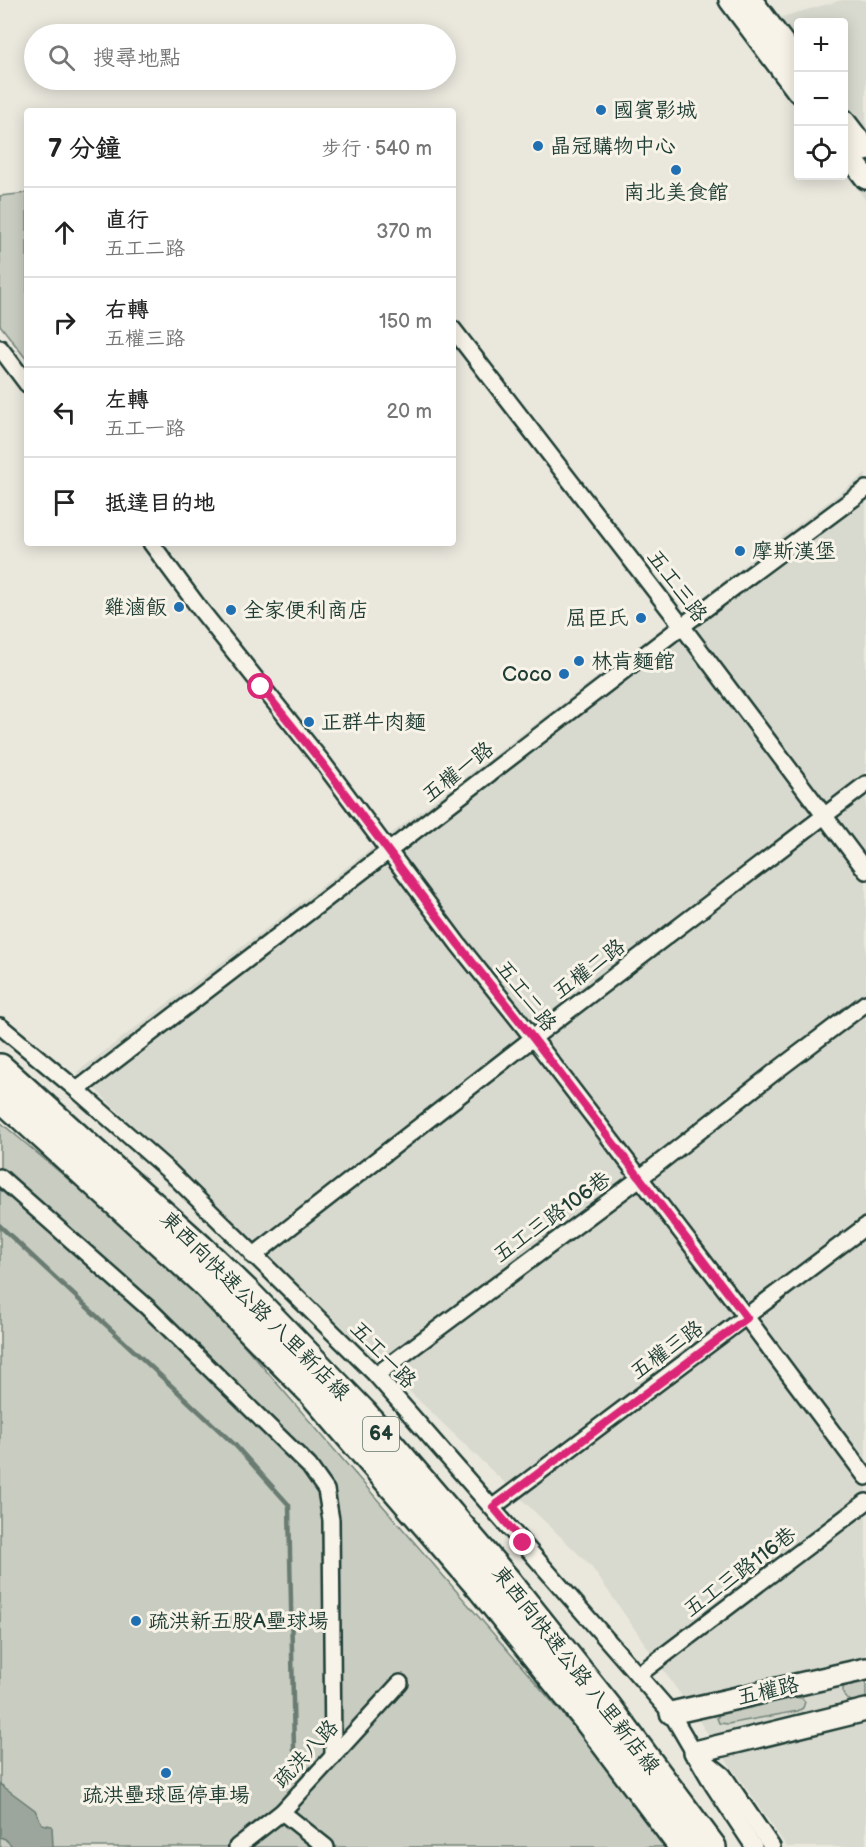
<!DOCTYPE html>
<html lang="zh-TW">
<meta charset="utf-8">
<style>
body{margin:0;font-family:"Balsamiq Sans","LXGW WenKai TC",sans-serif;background:#f6f6f6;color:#222}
.controls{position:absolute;right:18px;top:18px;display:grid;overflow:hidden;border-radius:6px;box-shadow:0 3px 15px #0003}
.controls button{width:54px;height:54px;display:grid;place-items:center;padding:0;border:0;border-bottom:2px solid #e0e0e0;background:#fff;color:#222;font:30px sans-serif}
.stop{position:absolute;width:18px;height:18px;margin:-14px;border:4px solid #db2777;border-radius:50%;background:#fff}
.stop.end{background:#db2777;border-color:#fff;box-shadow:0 2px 6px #0008}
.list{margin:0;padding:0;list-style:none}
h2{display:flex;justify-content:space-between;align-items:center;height:78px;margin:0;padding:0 24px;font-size:26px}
h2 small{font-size:20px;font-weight:400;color:#767676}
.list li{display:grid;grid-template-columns:39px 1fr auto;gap:18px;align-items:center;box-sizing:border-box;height:90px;padding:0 24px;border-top:2px solid #e0e0e0}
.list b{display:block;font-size:22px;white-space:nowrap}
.list p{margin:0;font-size:20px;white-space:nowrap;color:#767676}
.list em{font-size:20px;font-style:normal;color:#767676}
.icon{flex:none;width:33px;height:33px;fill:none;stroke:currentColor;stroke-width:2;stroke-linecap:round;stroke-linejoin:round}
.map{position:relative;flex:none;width:866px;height:1847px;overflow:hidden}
.search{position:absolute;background:#fff;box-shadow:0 3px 15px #0003;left:24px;top:24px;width:432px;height:66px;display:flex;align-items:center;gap:15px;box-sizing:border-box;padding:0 21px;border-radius:33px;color:#767676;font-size:22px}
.panel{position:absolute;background:#fff;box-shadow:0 3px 15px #0003;left:24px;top:108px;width:432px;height:438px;border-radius:6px}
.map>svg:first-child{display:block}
</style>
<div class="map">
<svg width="866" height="1847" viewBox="0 0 866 1847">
<rect width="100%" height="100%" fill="#eae8dd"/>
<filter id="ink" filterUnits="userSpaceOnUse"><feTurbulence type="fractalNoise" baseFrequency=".0167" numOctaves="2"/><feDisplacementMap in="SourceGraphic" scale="12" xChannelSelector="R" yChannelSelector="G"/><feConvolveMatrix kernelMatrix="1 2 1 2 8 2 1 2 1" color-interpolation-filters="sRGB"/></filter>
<g filter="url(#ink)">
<g fill="#d9dacf">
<polygon points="842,0 866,0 866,201 844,171 844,22 798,22 798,111 739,31 757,24"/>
<polygon points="866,473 866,1847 787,1847 590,1565 77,1072"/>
</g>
<g fill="#c8ccc1" stroke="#74847a" stroke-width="1.5">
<polygon points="27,193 27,360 0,325 0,196"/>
<polygon points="0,1122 186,1278 662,1829 673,1847 0,1847"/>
<path d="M866,1679v20c-12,3 -24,4 -23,-11l4,-5z"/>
<polygon points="792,1697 802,1698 805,1702 803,1708 798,1711 728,1724 719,1723 717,1718 722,1710 729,1708"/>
</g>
<polygon fill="#9ca69c" stroke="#6a7c72" stroke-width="1.5" points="0,1784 35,1810 42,1824 52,1826 53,1847 13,1847 5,1839 0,1837"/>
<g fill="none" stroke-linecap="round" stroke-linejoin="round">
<polyline stroke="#6a7c72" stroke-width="4.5" points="0,1226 236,1446 289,1505 294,1750"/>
<g stroke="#1f3d34" stroke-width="20">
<g id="street">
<polyline points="453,329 682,626 866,871"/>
<polyline points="0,348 27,384"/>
<polyline points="151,543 200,609 323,763 458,944 533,1038 747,1318 866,1477"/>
<polyline points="0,1026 77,1090 170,1172 376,1375 671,1713 713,1785 754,1847"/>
<polyline points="77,1090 682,626 866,489"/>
<polyline points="0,1177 147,1307 309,1466 326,1490 331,1520 333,1757"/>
<polyline points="253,1256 533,1038 866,784"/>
<polyline points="376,1375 640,1178 776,1071 866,1003"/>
<polyline points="493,1507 866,1226"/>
<polyline points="638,1675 866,1502"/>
<polyline points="702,1758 723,1775 772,1847"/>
<polyline points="282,1812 326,1847"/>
<polyline points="237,1847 282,1812 400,1683"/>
</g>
</g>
<g stroke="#1f3d34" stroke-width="26">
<g id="secondary">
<polyline points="730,0 798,91"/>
<polyline points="751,0 798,63"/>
<polyline points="844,121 866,150"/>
<polyline points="844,149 866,178"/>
<polyline points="671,1713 866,1669"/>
<polyline points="695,1752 866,1710"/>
</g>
</g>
<g stroke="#1f3d34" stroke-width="32">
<g id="highway">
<polyline points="0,1068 201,1249 248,1294 363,1413 506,1580 609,1709 712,1847"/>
<polyline points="0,1096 203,1281 311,1391 482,1589 587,1719 683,1847"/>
</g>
</g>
<use href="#street" stroke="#f7f3e8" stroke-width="15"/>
<use href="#secondary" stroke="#f7f3e8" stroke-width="21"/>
<use href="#highway" stroke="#f7f3e8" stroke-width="27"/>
</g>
</g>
<g fill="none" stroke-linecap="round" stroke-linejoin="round" filter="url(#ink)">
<polyline stroke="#db2777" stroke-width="8" points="261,687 322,763 458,944 533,1038 747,1318 493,1507 523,1543"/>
</g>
<g fill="#1f6fb2" stroke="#f7f3e8" stroke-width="2">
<circle cx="601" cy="110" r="6"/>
<circle cx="538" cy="146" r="6"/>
<circle cx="676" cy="170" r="6"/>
<circle cx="740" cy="551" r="6"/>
<circle cx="179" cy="607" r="6"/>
<circle cx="231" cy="610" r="6"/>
<circle cx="641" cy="618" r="6"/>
<circle cx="579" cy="661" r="6"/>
<circle cx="564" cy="674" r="6"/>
<circle cx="309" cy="722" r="6"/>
<circle cx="136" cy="1621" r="6"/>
<circle cx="166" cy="1773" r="6"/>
</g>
<g text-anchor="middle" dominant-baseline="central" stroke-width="6" stroke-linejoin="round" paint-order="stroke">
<rect fill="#f7f3e8" stroke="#60746a" stroke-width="1.5" x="363" y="1417" width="36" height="34" rx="4.5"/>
<g font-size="20" font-weight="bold" fill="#1f3d34">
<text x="381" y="1434">64</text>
</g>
<g font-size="21" fill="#1f3d34" stroke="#f7f3e8" text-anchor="start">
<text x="613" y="110">國賓影城</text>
<text x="550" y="146">晶冠購物中心</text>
<text x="676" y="192" text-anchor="middle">南北美食館</text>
<text x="752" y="551">摩斯漢堡</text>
<text x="167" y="607" text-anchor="end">雞滷飯</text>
<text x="243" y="610">全家便利商店</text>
<text x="629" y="618" text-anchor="end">屈臣氏</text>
<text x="591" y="661">林肯麵館</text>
<text x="552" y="674" text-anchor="end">Coco</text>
<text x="321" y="722">正群牛肉麵</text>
<text x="148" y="1621">疏洪新五股A壘球場</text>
<text x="166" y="1795" text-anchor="middle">疏洪壘球區停車場</text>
</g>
<g font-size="21" fill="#1f3d34" stroke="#f7f3e8">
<text transform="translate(677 586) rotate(53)">五工三路</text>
<text transform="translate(458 772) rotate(-38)">五權一路</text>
<text transform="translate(589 969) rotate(-37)">五權二路</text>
<text transform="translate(526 996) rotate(52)">五工二路</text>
<text transform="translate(552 1217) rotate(-36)">五工三路106巷</text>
<text transform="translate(255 1306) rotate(45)">東西向快速公路 八里新店線</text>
<text transform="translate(667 1350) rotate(-36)">五權三路</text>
<text transform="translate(383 1355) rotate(46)">五工一路</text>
<text transform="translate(740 1572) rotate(-37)">五工三路116巷</text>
<text transform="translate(576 1670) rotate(52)">東西向快速公路 八里新店線</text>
<text transform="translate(768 1691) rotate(-13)">五權路</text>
<text transform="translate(306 1754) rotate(-47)">疏洪八路</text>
</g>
</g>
</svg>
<div class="controls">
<button>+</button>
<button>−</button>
<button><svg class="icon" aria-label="locate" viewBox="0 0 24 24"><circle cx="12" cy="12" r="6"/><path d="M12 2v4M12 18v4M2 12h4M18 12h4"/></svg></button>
</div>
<div class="stop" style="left:261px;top:687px"></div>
<div class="stop end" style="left:523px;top:1543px"></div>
<div class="search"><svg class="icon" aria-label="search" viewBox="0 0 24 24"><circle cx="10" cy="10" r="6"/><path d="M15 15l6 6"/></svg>搜尋地點</div>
<section class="panel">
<h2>7 分鐘<small>步行 · 540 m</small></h2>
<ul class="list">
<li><svg class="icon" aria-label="ahead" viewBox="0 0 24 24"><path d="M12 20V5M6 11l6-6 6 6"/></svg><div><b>直行</b><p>五工二路</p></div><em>370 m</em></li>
<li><svg class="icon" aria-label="right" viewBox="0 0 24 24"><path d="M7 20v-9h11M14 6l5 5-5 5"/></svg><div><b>右轉</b><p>五權三路</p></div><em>150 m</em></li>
<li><svg class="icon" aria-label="left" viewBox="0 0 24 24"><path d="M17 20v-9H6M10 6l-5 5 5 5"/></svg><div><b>左轉</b><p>五工一路</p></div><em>20 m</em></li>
<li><svg class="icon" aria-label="arrive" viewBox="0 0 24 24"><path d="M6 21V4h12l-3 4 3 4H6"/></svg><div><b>抵達目的地</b></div></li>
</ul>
</section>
</div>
